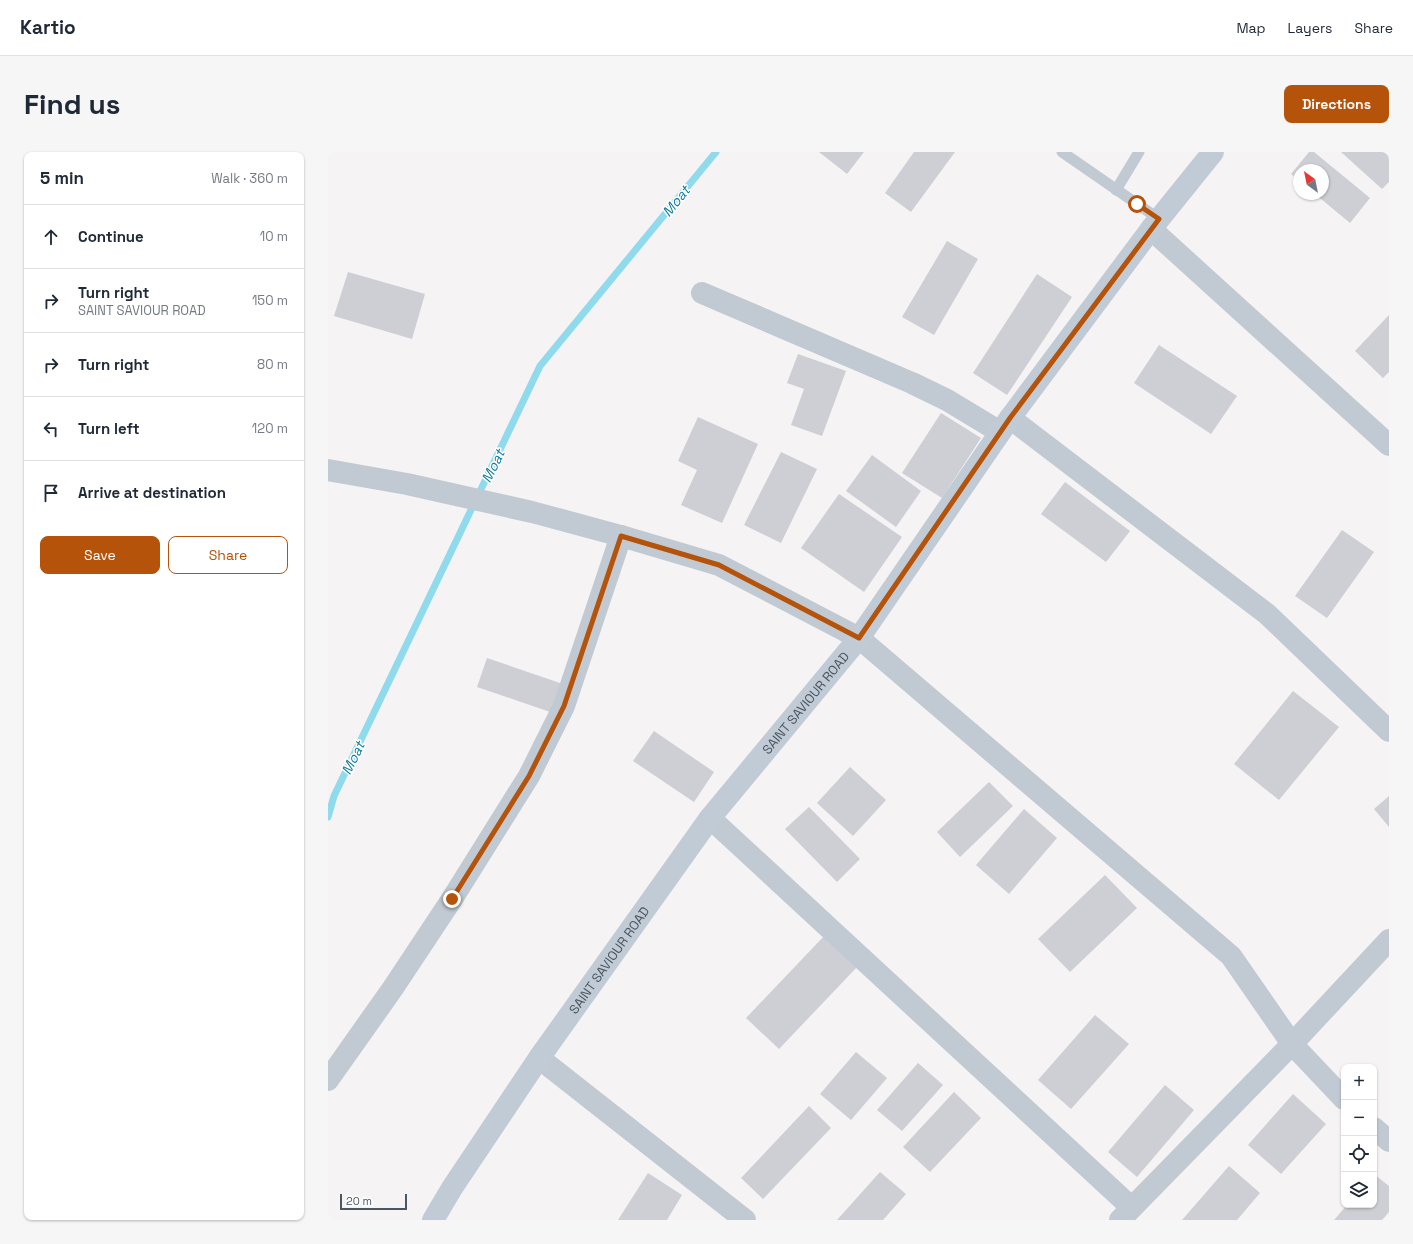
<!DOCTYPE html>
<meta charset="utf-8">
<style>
body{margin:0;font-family:"Space Grotesk",sans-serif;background:#f6f6f7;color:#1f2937}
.controls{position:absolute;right:12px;bottom:12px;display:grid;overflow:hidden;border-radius:8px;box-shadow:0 1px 3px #0004}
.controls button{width:36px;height:36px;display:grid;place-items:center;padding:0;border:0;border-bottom:1px solid #e0e1e3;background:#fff;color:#1f2937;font:20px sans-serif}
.compass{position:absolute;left:965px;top:12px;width:36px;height:36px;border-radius:50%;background:#fff;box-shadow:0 1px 3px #0004;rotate:327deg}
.scale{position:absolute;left:12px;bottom:10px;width:67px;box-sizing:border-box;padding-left:4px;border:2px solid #4a5661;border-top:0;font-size:11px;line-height:14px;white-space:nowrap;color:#4a5661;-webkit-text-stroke:3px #fff;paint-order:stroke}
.stop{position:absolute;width:12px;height:12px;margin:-9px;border:3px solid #b45309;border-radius:50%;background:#fff}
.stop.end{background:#b45309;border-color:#fff;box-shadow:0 1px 4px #0008}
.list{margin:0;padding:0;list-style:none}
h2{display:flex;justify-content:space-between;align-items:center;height:52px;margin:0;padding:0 16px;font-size:17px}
h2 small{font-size:13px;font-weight:400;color:#747a83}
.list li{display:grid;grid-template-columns:26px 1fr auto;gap:12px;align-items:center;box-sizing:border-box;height:64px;padding:0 16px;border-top:1px solid #e0e1e3}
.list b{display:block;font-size:15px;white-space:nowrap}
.list p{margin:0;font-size:13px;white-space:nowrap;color:#747a83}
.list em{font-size:13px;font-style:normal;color:#747a83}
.actions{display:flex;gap:8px;padding:12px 16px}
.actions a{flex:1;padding:9px 0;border:1px solid #b45309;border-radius:8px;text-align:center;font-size:14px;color:#b45309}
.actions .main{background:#b45309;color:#fff}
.icon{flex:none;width:22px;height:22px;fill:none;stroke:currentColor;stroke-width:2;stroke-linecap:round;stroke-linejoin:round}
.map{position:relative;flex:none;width:1061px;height:1068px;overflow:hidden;border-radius:8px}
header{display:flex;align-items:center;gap:24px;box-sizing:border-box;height:56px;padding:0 20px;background:#fff;border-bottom:1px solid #e0e1e3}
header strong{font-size:19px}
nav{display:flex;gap:22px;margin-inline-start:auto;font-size:14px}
.intro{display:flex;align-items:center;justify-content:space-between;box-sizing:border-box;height:96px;padding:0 24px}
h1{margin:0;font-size:28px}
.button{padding:10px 18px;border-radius:8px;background:#b45309;color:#fff;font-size:14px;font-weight:700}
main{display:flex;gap:24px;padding:0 24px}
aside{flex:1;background:#fff;border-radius:8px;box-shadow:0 1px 3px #0004}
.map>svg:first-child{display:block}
</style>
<header>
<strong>Kartio</strong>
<nav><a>Map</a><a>Layers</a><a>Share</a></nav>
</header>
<div class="intro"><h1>Find us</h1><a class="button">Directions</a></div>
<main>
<aside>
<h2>5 min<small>Walk · 360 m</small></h2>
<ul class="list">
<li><svg class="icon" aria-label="ahead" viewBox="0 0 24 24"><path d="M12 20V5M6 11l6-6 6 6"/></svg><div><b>Continue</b></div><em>10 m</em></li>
<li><svg class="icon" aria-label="right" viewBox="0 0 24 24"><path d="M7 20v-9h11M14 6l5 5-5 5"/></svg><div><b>Turn right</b><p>SAINT SAVIOUR ROAD</p></div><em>150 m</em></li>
<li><svg class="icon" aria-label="right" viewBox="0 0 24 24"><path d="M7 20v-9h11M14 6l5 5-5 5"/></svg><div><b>Turn right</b></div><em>80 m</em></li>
<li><svg class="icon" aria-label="left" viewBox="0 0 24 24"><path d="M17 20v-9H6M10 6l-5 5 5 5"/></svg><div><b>Turn left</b></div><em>120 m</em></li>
<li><svg class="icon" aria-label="arrive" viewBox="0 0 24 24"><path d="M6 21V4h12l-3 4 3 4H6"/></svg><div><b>Arrive at destination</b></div></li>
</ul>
<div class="actions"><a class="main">Save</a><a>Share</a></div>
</aside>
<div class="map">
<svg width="1061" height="1068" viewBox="0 0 1061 1068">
<rect width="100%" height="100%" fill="#f5f3f3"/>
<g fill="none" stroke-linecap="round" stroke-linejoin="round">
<polyline stroke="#90daee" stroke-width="7" points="0,665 6,644 212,214 388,0"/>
</g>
<g fill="#cdcfd5">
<polygon points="491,0 536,0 519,22"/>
<polygon points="586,0 627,0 583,60 557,41"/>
<polygon points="981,0 986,0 1042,46 1022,71 987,42 995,42 995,18 971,18 971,29 963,22"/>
<polygon points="1013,0 1061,0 1061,30 1054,37"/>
<polygon points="619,89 650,107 606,183 574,165"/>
<polygon points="20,120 97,142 84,187 6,164"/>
<polygon points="709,122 744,145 679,243 645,221"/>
<polygon points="1061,163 1061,220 1055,226 1027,199"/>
<polygon points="831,193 909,244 883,282 806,231"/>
<polygon points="470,202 518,219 494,284 463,273 476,237 459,231"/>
<polygon points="613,261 653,286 614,346 574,321"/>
<polygon points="370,265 430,292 394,371 353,353 369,318 350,309"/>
<polygon points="453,300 489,317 453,391 416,373"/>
<polygon points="544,303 593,339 568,375 518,339"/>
<polygon points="737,330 802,379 778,410 713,362"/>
<polygon points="511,342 574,385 536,440 473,396"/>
<polygon points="1014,378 1046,400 999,466 967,444"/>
<polygon points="159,506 235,532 225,561 149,535"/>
<polygon points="965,539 1011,575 951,648 906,612"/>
<polygon points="326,579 386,620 366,650 305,609"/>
<polygon points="522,615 558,648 525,684 489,651"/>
<polygon points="661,630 685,654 632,705 609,680"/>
<polygon points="1061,644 1061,675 1046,657"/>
<polygon points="481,655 532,707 509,730 457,677"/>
<polygon points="696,657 729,686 681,742 648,713"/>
<polygon points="777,723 809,756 742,820 710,787"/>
<polygon points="497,783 530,814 451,897 418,866"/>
<polygon points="767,863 801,892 743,957 710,928"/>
<polygon points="528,900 559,926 523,968 492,942"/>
<polygon points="590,911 615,933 574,979 549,958"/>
<polygon points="837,933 866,958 809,1025 780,1000"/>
<polygon points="626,940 653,966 602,1020 575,995"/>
<polygon points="965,942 998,972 953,1022 920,993"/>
<polygon points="481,954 503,976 435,1047 413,1026"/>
<polygon points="901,1014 932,1041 909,1068 854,1068"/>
<polygon points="552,1020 578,1042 555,1068 509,1068"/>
<polygon points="320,1021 354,1043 339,1068 290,1068"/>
<polygon points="1046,1022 1061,1034 1061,1060 1054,1068 1006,1068 1019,1053 1046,1053"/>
</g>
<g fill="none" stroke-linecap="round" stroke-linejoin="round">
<g stroke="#c1cad2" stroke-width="11">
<polyline points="734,0 831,67"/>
<polyline points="788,38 811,0"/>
</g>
<g stroke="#c1cad2" stroke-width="22">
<polyline points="823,77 1061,293"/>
<polyline points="374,141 584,231 619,248 672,280"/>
<polyline points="682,266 939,462 1061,579"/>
<polyline points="0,318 79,332 204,360 293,384 391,413 531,486 903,804 964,892 1016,947"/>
<polyline points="382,666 803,1055"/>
<polyline points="211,906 417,1068"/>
<polyline points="0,928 65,836 124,747 201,624 236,554 293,384"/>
<polyline points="1046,976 1061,989"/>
<polyline points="792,1068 964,892 1061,788"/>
</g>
<path stroke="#c1cbd6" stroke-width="22" id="s1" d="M105,1068l19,-32 87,-130 171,-240 149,-180 151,-220 141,-189 62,-77"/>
</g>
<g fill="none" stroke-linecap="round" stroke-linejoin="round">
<polyline stroke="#b45309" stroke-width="5" points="124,747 201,624 236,554 293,384 391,413 531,486 682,266 831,67 809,52"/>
</g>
<g text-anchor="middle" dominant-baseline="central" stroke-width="3" stroke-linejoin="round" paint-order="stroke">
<g font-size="13" fill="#4a5661" stroke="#fff">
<text stroke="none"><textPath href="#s1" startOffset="638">SAINT SAVIOUR ROAD</textPath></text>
<text stroke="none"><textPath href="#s1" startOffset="314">SAINT SAVIOUR ROAD</textPath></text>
</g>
<g font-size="14" font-style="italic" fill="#0c7c9b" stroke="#fff">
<text transform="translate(348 49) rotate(-51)">Moat</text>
<text transform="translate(165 314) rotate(-64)">Moat</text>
<text transform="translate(25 606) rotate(-64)">Moat</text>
</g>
</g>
</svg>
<div class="controls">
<button>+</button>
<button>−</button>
<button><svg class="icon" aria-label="locate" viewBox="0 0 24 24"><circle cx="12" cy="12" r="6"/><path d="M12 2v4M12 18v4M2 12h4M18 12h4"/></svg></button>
<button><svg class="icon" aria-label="layers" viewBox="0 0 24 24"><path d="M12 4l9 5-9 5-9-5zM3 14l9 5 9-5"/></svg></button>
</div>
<svg class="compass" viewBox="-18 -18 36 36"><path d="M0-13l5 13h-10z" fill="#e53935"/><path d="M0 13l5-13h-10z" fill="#747a83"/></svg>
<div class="scale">20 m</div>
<div class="stop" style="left:809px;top:52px"></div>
<div class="stop end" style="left:124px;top:747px"></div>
</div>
</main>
